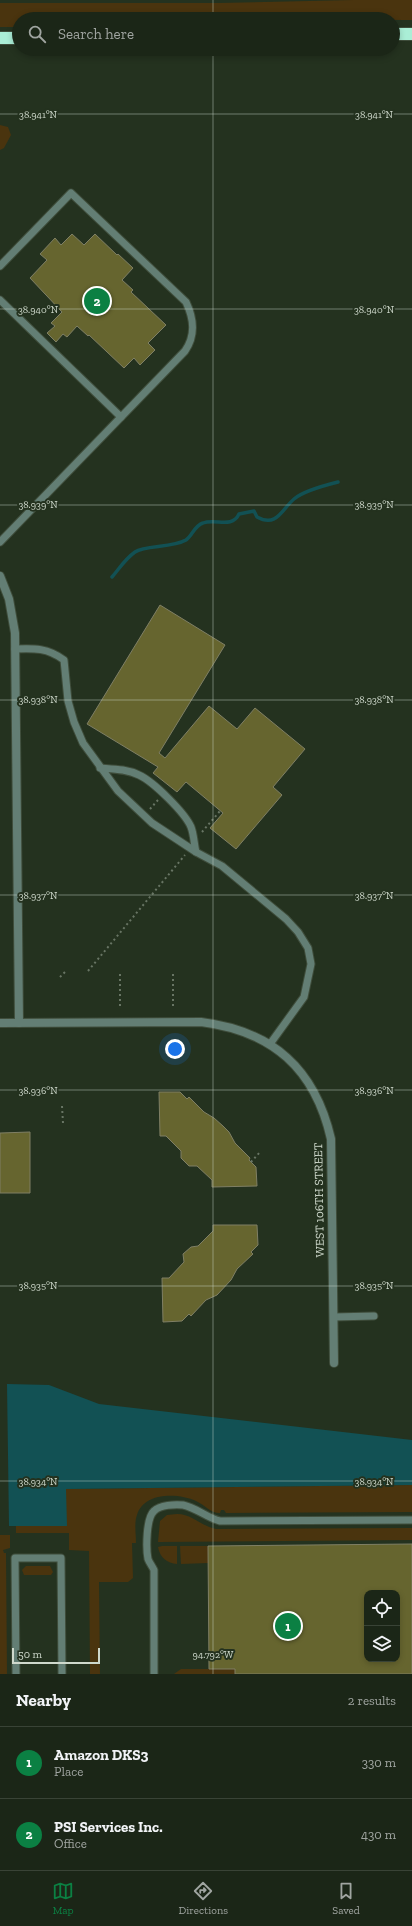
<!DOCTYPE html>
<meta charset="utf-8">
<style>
body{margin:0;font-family:"Zilla Slab",serif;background:#242e20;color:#f1f3f6}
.controls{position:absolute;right:12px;bottom:12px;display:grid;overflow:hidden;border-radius:8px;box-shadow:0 2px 6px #0003}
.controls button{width:36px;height:36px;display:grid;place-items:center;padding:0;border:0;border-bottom:1px solid #394336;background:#1b2617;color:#f1f3f6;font:20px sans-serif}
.scale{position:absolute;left:12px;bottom:10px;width:88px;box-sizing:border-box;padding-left:4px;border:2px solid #cfd9cc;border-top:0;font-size:11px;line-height:14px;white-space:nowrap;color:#cfd9cc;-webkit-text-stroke:3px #24321f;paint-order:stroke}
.you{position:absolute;left:175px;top:1049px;width:14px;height:14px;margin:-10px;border:3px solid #fff;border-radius:50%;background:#1a73e8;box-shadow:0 0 0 6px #1a73e833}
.badge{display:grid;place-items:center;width:26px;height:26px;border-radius:50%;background:#0b8043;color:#fff;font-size:13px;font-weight:700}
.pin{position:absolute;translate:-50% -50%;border:2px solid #fff;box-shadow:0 1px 4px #0006}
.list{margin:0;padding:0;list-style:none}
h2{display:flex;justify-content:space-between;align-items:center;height:52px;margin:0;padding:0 16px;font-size:17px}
h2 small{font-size:13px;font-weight:400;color:#a0a5a1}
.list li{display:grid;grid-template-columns:26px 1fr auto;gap:12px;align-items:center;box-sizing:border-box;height:72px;padding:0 16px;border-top:1px solid #394336}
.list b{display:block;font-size:15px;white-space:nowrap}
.list p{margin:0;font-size:13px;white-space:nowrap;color:#a0a5a1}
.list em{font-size:13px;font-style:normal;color:#a0a5a1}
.icon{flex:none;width:22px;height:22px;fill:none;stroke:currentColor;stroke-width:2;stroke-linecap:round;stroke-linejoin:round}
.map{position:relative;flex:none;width:412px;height:1674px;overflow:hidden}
.search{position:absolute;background:#1b2617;box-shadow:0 2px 6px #0003;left:12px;right:12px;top:12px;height:44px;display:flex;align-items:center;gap:10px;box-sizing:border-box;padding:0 14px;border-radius:22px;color:#a0a5a1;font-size:15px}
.sheet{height:196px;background:#1b2617}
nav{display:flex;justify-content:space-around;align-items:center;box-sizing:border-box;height:56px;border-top:1px solid #394336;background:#1b2617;font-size:11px;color:#a0a5a1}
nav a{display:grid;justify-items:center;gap:2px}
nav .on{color:#0b8043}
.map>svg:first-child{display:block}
</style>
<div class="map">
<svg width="412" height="1674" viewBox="0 0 412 1674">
<rect width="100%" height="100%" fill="#24321f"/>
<g fill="#4a340e">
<polygon points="353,0 412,0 412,20 19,19 19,27 0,27 0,3 220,3"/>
<polygon points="0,125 8,127 11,135 4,148 0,150"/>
<path d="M412,1485v27l-186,1 -2,-3h-3l-1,3c-10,0 -15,-8 -24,-12 -18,-8 -52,-9 -59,14 -3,8 -1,19 -1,28h-4l1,35 -5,4h-29l1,92h-10l-1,-123 -20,-1v-17h-53v-7h50v-37z"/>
<path d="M177,1514c15,0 24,12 39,15l196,-1v12l-254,2 2,-21 7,-6z"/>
<polygon points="0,1535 10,1535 10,1548 3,1550 4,1553 6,1553 7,1674 0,1674"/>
<path d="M162,1546h15v18c-10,-1 -17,-6 -19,-17z"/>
<polygon points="180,1546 208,1546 208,1563 181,1564"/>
<polygon points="26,1566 50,1566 53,1572 51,1575 24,1575 22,1570"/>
<polygon points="181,1669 235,1669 235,1674 174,1674"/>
</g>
<polygon fill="#125154" points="7,1384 49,1385 99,1404 412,1440 412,1485 66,1489 67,1526 9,1526"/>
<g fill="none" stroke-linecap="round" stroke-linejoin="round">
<path stroke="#125154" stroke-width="3.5" d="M112,577c7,-8 13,-18 23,-25 10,-7 37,-4 51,-12 7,-5 8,-14 17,-17 12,-5 29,6 36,-9l15,-3 3,6c20,11 25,-8 37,-18 9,-8 32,-14 44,-17"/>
</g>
<g fill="#66652f" stroke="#7f7f65" fill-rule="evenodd">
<polygon points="72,234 84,245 95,234 117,255 118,254 133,268 122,280 133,290 131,292 166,325 148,343 155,350 140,365 134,358 124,368 89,335 88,336 77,326 67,337 63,334 56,342 47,333 55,326 51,323 62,312 30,278 47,260 40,254 55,238 61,245"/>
<polygon points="160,605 225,645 159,753 165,758 209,706 237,729 255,708 305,749 273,787 282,795 236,849 210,828 223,813 186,782 177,792 153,773 158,767 87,724"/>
<polygon points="159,1092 180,1092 187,1099 189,1097 204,1112 214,1118 223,1126 229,1132 235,1143 250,1158 249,1160 256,1167 257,1186 212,1187 212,1180 197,1166 189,1166 181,1158 181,1151 166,1136 160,1136"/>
<polygon points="30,1132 30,1193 0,1193 0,1133"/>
<polygon points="213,1225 257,1225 258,1245 251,1252 253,1254 237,1269 231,1280 217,1295 206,1300 191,1316 189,1314 182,1321 163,1322 162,1278 169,1278 184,1262 183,1254 191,1247 198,1246 213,1231"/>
<path d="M412,1544v130h-177v-5h-26l-1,-123zM367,1593h30v66h-30z"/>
</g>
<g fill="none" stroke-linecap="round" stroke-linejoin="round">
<g stroke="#3f4d3b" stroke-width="9">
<g id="service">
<path d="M0,266l71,-73 115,109c8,17 10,33 -1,49l-185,191"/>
<polyline points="0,300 121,417"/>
<path d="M15,649c19,-1 33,-1 49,11l4,41 6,21 9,21 35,48 34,32 44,29 26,14 64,53 12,13 10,16 3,16 -7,33 -34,47"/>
<path d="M100,768c13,1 27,1 39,7 15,7 46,38 52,52 3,8 3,17 5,25"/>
<polyline points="334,1317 374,1316"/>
<polyline points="16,1674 15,1558 61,1558 62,1674"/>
<path d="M154,1674v-104c-2,-4 -5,-8 -6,-11 -2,-10 -2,-41 6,-48 6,-6 21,-7 29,-6 14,3 24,13 37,16l192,-1"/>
</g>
</g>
<g stroke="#3f4d3b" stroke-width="10">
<polyline id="minor" points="0,576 9,599 15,633 19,1023"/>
</g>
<g stroke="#3f4d3b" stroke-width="10">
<path id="tertiary" d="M0,1023l201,-1c72,9 114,47 130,117l3,224"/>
</g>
<g stroke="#3f4d3b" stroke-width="14">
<g id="motorway">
<polyline points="393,34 412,34"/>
<polyline points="0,38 19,38"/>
</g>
</g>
<g stroke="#687564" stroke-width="2" stroke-dasharray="2 3" stroke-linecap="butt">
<polyline points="150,809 158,800"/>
<polyline points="202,832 220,811"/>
<polyline points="88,971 185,855"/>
<polyline points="60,977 66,971"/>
<polyline points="120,1006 120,971"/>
<polyline points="173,1006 173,971"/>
<polyline points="62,1106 63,1123"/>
<polyline points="251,1162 260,1152"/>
</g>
<use href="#service" stroke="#637e74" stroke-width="7"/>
<use href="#minor" stroke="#637e74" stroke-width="8"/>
<use href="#tertiary" stroke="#637e74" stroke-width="8"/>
<use href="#motorway" stroke="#aaeed6" stroke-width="12"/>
</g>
<path fill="none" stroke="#cfd9cc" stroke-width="1" stroke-opacity="0.45" d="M213,0v19M213,49v1625M0,114h412M0,309h412M0,505h412M0,700h412M0,895h412M0,1090h412M0,1286h412M0,1481h412"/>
<g text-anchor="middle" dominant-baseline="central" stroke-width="4" stroke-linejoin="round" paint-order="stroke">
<g font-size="12" fill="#cfd9cc" stroke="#24321f">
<text transform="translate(319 1200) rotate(-91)">WEST 106TH STREET</text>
</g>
</g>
<g font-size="10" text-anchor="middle" fill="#cfd9cc" stroke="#24321f" stroke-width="4" stroke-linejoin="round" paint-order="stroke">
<text x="38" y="118">38.941°N</text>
<text x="374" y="118">38.941°N</text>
<text x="38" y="313">38.940°N</text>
<text x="374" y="313">38.940°N</text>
<text x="38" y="508">38.939°N</text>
<text x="374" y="508">38.939°N</text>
<text x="38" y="703">38.938°N</text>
<text x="374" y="703">38.938°N</text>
<text x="38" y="899">38.937°N</text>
<text x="374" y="899">38.937°N</text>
<text x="38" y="1094">38.936°N</text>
<text x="374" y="1094">38.936°N</text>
<text x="38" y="1289">38.935°N</text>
<text x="374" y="1289">38.935°N</text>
<text x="38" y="1485">38.934°N</text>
<text x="374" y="1485">38.934°N</text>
<text x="213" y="1658">94.792°W</text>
</g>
</svg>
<div class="controls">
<button><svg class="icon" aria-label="locate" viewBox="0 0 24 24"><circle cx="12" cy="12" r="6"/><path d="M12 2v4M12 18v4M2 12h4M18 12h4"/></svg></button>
<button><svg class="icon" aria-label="layers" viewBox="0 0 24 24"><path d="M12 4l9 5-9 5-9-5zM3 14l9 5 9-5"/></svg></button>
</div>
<div class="scale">50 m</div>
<div class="you"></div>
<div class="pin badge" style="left:288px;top:1626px">1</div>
<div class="pin badge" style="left:97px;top:301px">2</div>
<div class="search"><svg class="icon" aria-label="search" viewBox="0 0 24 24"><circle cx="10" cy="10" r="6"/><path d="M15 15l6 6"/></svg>Search here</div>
</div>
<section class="sheet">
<h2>Nearby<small>2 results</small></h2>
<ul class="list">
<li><span class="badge">1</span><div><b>Amazon DKS3</b><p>Place</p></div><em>330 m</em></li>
<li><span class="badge">2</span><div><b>PSI Services Inc.</b><p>Office</p></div><em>430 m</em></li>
</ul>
</section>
<nav>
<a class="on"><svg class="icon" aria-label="map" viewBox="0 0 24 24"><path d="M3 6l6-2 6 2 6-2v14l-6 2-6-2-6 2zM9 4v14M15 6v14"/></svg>Map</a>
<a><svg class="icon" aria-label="directions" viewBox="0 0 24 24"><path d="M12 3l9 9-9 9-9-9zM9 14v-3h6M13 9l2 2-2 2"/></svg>Directions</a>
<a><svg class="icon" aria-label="saved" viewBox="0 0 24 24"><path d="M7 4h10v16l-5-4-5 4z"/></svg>Saved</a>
</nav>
